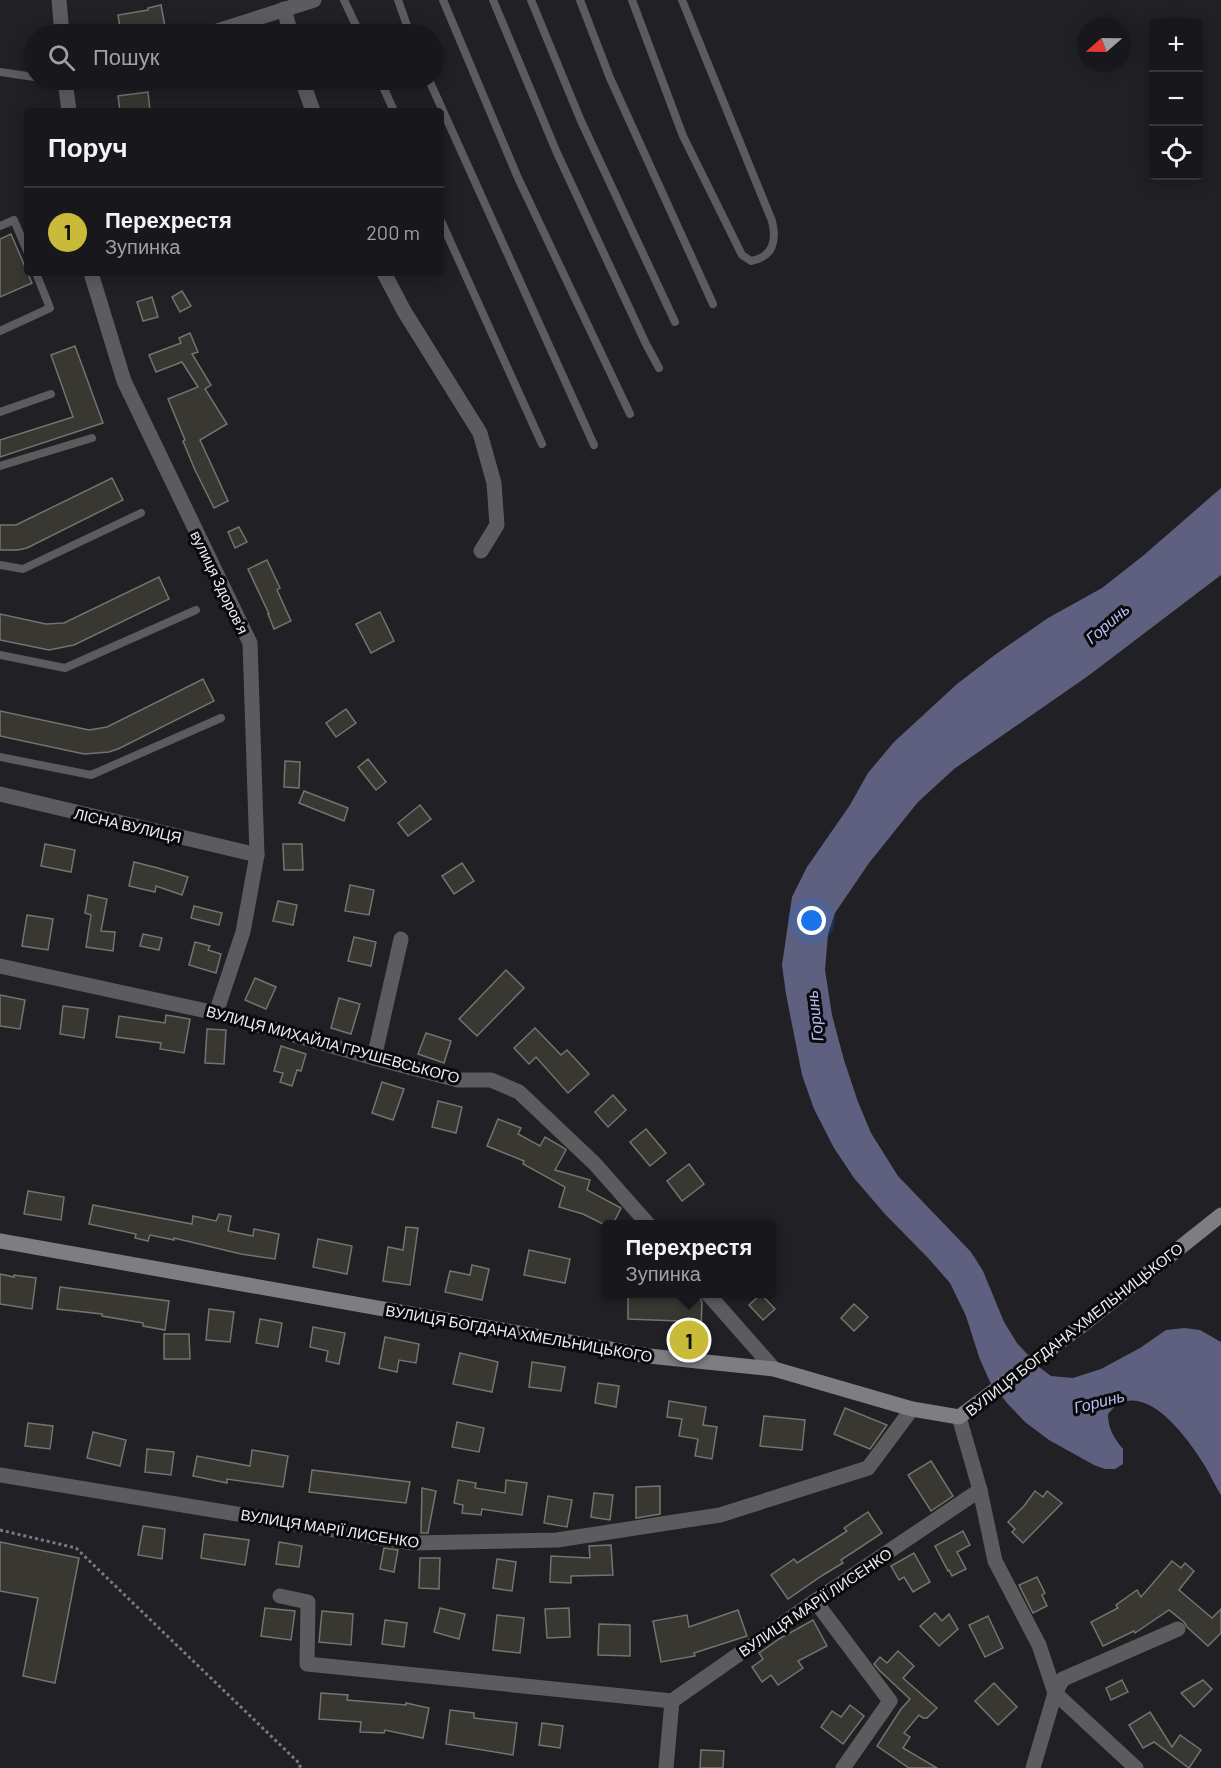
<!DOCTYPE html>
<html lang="uk">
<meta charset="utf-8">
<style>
body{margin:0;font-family:Barlow,sans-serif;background:#252529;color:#f1f3f6}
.controls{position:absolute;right:18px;top:18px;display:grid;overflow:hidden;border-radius:6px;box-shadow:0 3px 15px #0003}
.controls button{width:54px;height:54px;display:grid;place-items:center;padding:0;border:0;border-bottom:2px solid #36373b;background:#18181c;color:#f1f3f6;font:30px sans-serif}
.compass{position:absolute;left:1077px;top:18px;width:54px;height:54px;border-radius:50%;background:#18181c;box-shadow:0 3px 15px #0003;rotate:250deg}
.you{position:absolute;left:812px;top:921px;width:21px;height:21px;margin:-15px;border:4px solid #fff;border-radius:50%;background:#1a73e8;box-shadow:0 0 0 9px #1a73e833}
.badge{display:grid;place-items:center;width:39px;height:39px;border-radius:50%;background:#caba3a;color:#111;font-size:20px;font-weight:700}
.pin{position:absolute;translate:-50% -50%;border:3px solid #fff;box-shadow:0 2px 6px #0006}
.popup{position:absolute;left:602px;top:1220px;width:174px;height:78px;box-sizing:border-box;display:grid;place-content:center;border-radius:6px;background:#18181c;filter:drop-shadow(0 2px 4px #0005);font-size:20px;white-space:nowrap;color:#9fa0a3}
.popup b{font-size:22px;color:#f1f3f6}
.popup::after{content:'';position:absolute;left:50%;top:100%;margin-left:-12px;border:12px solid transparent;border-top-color:#18181c}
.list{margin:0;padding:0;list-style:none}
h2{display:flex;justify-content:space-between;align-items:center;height:78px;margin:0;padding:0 24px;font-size:26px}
h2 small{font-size:20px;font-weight:400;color:#9fa0a3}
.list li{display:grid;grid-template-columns:39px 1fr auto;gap:18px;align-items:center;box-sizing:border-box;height:90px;padding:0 24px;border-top:2px solid #36373b}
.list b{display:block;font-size:22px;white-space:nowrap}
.list p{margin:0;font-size:20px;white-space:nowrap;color:#9fa0a3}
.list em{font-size:20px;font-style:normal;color:#9fa0a3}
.icon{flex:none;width:33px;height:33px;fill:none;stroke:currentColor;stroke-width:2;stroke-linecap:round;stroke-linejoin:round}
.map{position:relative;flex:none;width:1221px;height:1768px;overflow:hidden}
.search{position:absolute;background:#18181c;box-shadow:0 3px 15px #0003;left:24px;top:24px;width:420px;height:66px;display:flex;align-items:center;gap:15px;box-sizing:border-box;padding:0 21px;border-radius:33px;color:#9fa0a3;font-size:22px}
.panel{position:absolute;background:#18181c;box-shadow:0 3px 15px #0003;left:24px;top:108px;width:420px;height:168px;border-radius:6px}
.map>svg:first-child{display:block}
</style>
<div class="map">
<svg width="1221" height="1768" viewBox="0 0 1221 1768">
<rect width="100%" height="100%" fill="#202025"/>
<path fill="#5f607f" d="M1221,488v87l-133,101 -134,93 -36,33 -49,61 -34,50 -7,21 -3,36 7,45 12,45 14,42 13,31 27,43 73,76 12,19 21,51 13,21 22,24 12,9 22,2 28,-9 39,-21 26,-18 19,-2 15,2 21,12v153c-6,-9 -10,-19 -16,-29 -15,-24 -53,-80 -87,-62 -4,2 -7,7 -10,10 0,15 6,24 15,35v15l-8,5h-10l-11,-4 -45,-25 -24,-18 -18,-19 -17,-21 -11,-25 -13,-41 -16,-33 -21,-24 -45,-46 -30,-35 -20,-30 -20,-39 -12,-34 -16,-81 -4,-29 10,-68 15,-30 43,-62 18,-32 26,-31 63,-58 39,-30 52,-36 54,-30 42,-33z"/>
<g fill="#383732" stroke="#74746e" stroke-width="1.5">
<polygon points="161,5 166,32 154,34 121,34 118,15 148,10 148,8"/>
<polygon points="148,92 150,111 120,111 118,96"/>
<polygon points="11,234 32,283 0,297 0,239"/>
<polygon points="182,291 191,306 180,312 172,297"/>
<polygon points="152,297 158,317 143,321 137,302"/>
<polygon points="190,333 198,352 192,354 211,385 205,389 227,424 200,440 228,501 214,508 195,470 183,441 185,440 168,399 198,387 182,362 156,372 149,355 181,343 179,338"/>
<polygon points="75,346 103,423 0,457 0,440 73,417 51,355"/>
<polygon points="112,478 123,500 27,548 18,550 0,550 0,525 16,525"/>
<polygon points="239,527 247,542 235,548 228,532"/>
<polygon points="267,560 280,588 277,590 291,621 274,629 268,614 269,614 248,569"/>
<polygon points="159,577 169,599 74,645 49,650 0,640 0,614 46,624 64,623"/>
<polygon points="380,612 394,641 371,653 356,624"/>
<polygon points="203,679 214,701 118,749 109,752 84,754 0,736 0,711 89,730 107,727"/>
<polygon points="346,709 356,723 336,737 326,723"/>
<polygon points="368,759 386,782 376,790 358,767"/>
<polygon points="285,761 300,762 299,788 284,787"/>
<polygon points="304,791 348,808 344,821 299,803"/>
<polygon points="420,805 431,819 408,836 398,823"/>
<polygon points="45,844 75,850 71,872 41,866"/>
<polygon points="283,844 302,844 303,870 284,870"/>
<polygon points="134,862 158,868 188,877 182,895 156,886 155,892 129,886"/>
<polygon points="462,863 474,881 454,894 442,876"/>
<polygon points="350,885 374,890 369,915 345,911"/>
<polygon points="88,895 107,899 101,931 115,932 113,951 86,947 91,915 85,913"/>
<polygon points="278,901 297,905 293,925 273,921"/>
<polygon points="194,906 222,913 219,925 191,918"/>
<polygon points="27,915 53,919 48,950 22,946"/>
<polygon points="143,934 162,938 159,950 140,946"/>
<polygon points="354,937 376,942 371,966 348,961"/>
<polygon points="195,942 210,946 208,950 221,954 216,973 189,965"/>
<polygon points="506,970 524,988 477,1036 459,1019"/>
<polygon points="255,978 276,987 266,1009 245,1000"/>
<polygon points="0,995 25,1000 20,1029 0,1026"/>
<polygon points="339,998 360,1004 351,1034 331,1028"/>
<polygon points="63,1006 88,1009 84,1038 60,1034"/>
<polygon points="166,1015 190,1019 184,1053 160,1049 161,1043 116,1037 119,1016 165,1023"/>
<polygon points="535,1028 561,1055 567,1050 589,1074 568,1093 536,1057 529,1064 514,1048"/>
<polygon points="207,1029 226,1030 224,1064 205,1063"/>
<polygon points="426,1033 451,1041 444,1063 418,1054"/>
<polygon points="281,1046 306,1054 301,1071 297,1070 292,1086 280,1082 283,1073 274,1071"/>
<polygon points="382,1082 404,1089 393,1120 372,1113"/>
<polygon points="613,1095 626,1110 608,1127 595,1112"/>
<polygon points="438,1101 462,1107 456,1133 432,1127"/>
<polygon points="498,1119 521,1128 518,1134 540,1146 545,1137 564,1148 566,1150 555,1170 590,1180 587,1190 621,1208 613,1224 603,1224 583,1214 559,1207 565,1187 523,1164 524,1161 487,1146"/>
<polygon points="646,1129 666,1153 650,1166 630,1142"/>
<polygon points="689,1164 704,1184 682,1201 667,1181"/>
<polygon points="28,1191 64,1197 61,1220 24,1214"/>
<polygon points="93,1205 192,1224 193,1216 216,1221 219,1214 231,1216 228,1231 253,1236 254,1229 279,1234 275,1259 241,1254 174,1238 174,1240 150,1235 148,1241 135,1238 136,1234 89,1224"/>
<polygon points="406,1227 418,1228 410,1285 383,1281 388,1247 403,1250"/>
<polygon points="318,1239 352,1246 347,1274 313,1267"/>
<polygon points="529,1250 570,1259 565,1283 524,1275"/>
<polygon points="472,1265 489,1269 482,1300 445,1292 450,1271 470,1275"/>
<polygon points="0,1274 14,1277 14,1275 36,1278 32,1309 0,1304"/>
<polygon points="60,1287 169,1301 165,1330 143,1326 143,1323 102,1316 102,1314 57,1309"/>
<polygon points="640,1293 698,1294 702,1302 701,1331 679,1330 679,1321 628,1319 628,1295 640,1296"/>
<polygon points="761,1294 775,1309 763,1320 749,1305"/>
<polygon points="854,1304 868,1317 854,1331 841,1318"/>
<polygon points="209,1309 234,1312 230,1342 206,1340"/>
<polygon points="260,1319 282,1323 278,1347 256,1343"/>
<polygon points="313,1327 345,1333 339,1364 326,1361 328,1351 310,1347"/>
<polygon points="164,1334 189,1334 190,1359 164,1359"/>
<polygon points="385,1337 419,1344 416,1363 399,1360 397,1372 379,1368"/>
<polygon points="460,1353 498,1362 492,1392 453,1384"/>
<polygon points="532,1362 565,1367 561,1391 529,1387"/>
<polygon points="598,1383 619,1386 616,1407 595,1403"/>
<polygon points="669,1401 706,1407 703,1425 717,1427 712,1459 695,1456 698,1439 679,1436 682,1419 667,1417"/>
<polygon points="845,1408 887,1425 870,1449 834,1434"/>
<polygon points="764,1416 805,1420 802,1450 760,1446"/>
<polygon points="457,1422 484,1428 479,1452 452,1447"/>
<polygon points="28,1423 53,1426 50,1449 25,1446"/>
<polygon points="93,1432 126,1440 120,1466 87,1458"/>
<polygon points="147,1449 174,1452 171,1475 145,1472"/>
<polygon points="252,1450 288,1456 283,1487 227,1479 227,1483 193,1476 197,1456 250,1466"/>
<polygon points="931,1461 953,1496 931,1511 908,1475"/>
<polygon points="312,1470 410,1482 406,1503 309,1492"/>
<polygon points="458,1480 476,1483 475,1488 505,1493 506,1480 527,1483 522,1515 482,1509 481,1515 462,1513 463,1505 454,1503"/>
<polygon points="660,1486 660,1514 636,1518 636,1487"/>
<polygon points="422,1488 436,1491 428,1533 421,1533"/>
<polygon points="1035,1491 1043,1497 1047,1491 1062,1503 1023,1543 1012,1532 1015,1529 1008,1522 1024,1506"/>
<polygon points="594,1493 613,1495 610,1520 591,1517"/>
<polygon points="548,1496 572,1500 567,1527 544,1523"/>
<polygon points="868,1512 882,1533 841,1560 843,1563 823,1575 788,1599 771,1575 794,1559 797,1563 847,1531 844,1528"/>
<polygon points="143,1526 165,1529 162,1559 138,1555"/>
<polygon points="963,1531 970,1545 957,1552 966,1569 952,1576 949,1570 948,1571 935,1546"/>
<polygon points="204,1534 249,1540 245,1565 201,1558"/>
<polygon points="0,1542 79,1558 55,1683 23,1676 38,1598 0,1591"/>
<polygon points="279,1542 302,1546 299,1567 276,1564"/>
<polygon points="611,1545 613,1575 571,1576 571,1583 550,1582 551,1556 590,1558 589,1546"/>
<polygon points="384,1548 398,1550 394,1572 380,1569"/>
<polygon points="914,1553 930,1582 913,1592 904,1577 899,1580 891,1566"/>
<polygon points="420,1558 440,1558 439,1589 419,1588"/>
<polygon points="497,1559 516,1562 512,1591 493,1588"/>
<polygon points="1172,1561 1181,1568 1185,1563 1194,1571 1179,1590 1212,1618 1221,1609 1221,1633 1208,1646 1187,1627 1184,1622 1169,1610 1135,1633 1134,1631 1103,1646 1091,1622 1118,1608 1116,1605 1137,1590 1141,1597"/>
<polygon points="1037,1577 1045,1593 1042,1595 1047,1606 1033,1613 1019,1585"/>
<polygon points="265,1608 295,1611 291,1640 261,1636"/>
<polygon points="440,1608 465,1614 459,1639 434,1632"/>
<polygon points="569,1608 570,1637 547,1638 545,1609"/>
<polygon points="738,1610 747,1636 694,1653 695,1656 661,1662 653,1621 687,1615 689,1627"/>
<polygon points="322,1611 353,1614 351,1645 319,1642"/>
<polygon points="935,1613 942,1621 949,1614 958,1629 939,1646 920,1626"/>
<polygon points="497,1615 524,1618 520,1653 493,1650"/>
<polygon points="988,1616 1003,1648 985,1657 969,1625"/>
<polygon points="385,1620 407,1623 404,1647 382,1644"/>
<polygon points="813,1620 827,1646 798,1661 803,1668 778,1685 771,1675 762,1682 752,1667 763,1659 759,1653 779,1639"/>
<polygon points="599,1624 630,1625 630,1656 598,1655"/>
<polygon points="898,1651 914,1666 903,1678 937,1708 927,1718 923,1718 919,1715 904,1733 910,1737 903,1748 937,1768 909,1768 877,1746 901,1709 910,1699 880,1671 874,1664 880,1657 887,1663"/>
<polygon points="1122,1680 1128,1692 1111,1700 1106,1688"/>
<polygon points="1203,1680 1212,1689 1194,1707 1181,1693"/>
<polygon points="994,1683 1017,1707 998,1725 975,1701"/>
<polygon points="321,1693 348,1695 347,1700 406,1705 406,1703 429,1708 423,1738 385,1730 384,1733 360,1732 361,1722 319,1719"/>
<polygon points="850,1705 864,1716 843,1744 821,1727 832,1711 841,1717"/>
<polygon points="450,1710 474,1713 474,1718 517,1723 513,1755 446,1744"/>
<polygon points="1150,1712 1172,1747 1180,1735 1201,1750 1189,1768 1154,1742 1143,1748 1129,1725"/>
<polygon points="542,1723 563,1726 560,1748 539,1745"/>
<polygon points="701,1750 724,1751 723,1768 700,1768"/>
</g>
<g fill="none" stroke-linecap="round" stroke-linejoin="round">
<polyline stroke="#7a7a7e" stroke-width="3" stroke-dasharray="3 3" stroke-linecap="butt" points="0,1530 76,1548 300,1764 300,1768"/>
<g stroke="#5c5c5f" stroke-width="8">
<polyline points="344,0 360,34"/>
<polyline points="398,0 410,34"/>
<polyline points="443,0 518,178 630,414"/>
<polyline points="493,0 557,153 646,344 659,368"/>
<polyline points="531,0 581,121 675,322"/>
<polyline points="580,0 610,78 713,304"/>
<path d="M632,0l51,136 59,119 9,6c22,-4 26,-20 21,-40l-90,-221"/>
<polyline points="0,72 34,77"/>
<polyline points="51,80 65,82"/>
<polyline points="380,80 394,111"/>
<polyline points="429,80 594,445"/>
<polyline points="441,221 542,444"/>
<polyline points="0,226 14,220 27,251"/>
<polyline points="0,331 50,308 36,273"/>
<polyline points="0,412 51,394"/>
<polyline points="0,466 92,438"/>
<polyline points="0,565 23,569 141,513"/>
<polyline points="0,655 65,668 196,610"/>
<polyline points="0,757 91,775 221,718"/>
</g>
<g stroke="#5c5c5f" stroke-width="15">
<polyline points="59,0 62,34"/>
<polyline points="284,9 291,34"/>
<polyline points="208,34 314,0"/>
<polyline points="65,80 69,111"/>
<polyline points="302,80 313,111"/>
<polyline points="91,273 124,381 250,643 257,855 243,932 216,1013"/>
<polyline points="384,273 404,311 480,433 494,483 497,525 481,551"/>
<polyline points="0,794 257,855"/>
<polyline points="0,966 216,1013 374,1058 458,1080 491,1080 519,1092 595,1164 648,1224"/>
<polyline points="374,1058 401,939"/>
<polyline points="708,1294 774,1369"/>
<polyline points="959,1417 980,1490 995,1561 1039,1645 1055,1693 1033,1768"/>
<polyline points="0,1475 413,1543 557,1540 720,1515 868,1468 912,1409"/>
<polyline points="280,1596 308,1602 307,1664 672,1701 815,1601 980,1490"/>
<polyline points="815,1601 890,1701 843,1768"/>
<polyline points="666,1768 672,1701"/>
<polyline points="1136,1768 1055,1693 1063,1679 1178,1629"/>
</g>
<polyline stroke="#7e7e82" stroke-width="15" points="0,1241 649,1356 774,1369 912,1409 959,1417 1085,1323 1221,1215"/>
</g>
<g text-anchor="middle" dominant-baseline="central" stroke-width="6" stroke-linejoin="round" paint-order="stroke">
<g font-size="15" fill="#ededf0" stroke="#0a0a0c">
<text transform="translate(220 582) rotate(64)">вулиця Здоровʼя</text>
<text transform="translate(128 825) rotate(13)">ЛІСНА ВУЛИЦЯ</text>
<text transform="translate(333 1044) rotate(15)">ВУЛИЦЯ МИХАЙЛА ГРУШЕВСЬКОГО</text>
<text transform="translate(1074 1329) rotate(-38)">ВУЛИЦЯ БОГДАНА ХМЕЛЬНИЦЬКОГО</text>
<text transform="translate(519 1333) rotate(10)">ВУЛИЦЯ БОГДАНА ХМЕЛЬНИЦЬКОГО</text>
<text transform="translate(330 1528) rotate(9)">ВУЛИЦЯ МАРІЇ ЛИСЕНКО</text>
<text transform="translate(815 1602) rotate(-34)">ВУЛИЦЯ МАРІЇ ЛИСЕНКО</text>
</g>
<g font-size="16" font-style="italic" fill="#babcf5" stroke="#0a0a0c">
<text transform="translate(1107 623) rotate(-41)">Горинь</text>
<text transform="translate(814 1016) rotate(-97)">Горинь</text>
<text transform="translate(1099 1401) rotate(-14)">Горинь</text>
</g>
</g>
</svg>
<div class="controls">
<button>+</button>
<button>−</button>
<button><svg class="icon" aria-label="locate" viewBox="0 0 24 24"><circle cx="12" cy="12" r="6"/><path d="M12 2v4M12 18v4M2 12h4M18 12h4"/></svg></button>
</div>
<svg class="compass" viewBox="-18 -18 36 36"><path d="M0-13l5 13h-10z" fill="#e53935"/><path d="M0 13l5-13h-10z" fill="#9fa0a3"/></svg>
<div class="you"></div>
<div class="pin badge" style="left:689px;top:1340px">1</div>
<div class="popup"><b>Перехрестя</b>Зупинка</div>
<div class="search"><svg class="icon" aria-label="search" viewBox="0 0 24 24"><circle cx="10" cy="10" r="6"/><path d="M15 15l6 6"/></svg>Пошук</div>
<section class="panel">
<h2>Поруч<small></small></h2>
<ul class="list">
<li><span class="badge">1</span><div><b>Перехрестя</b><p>Зупинка</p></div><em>200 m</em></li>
</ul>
</section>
</div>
